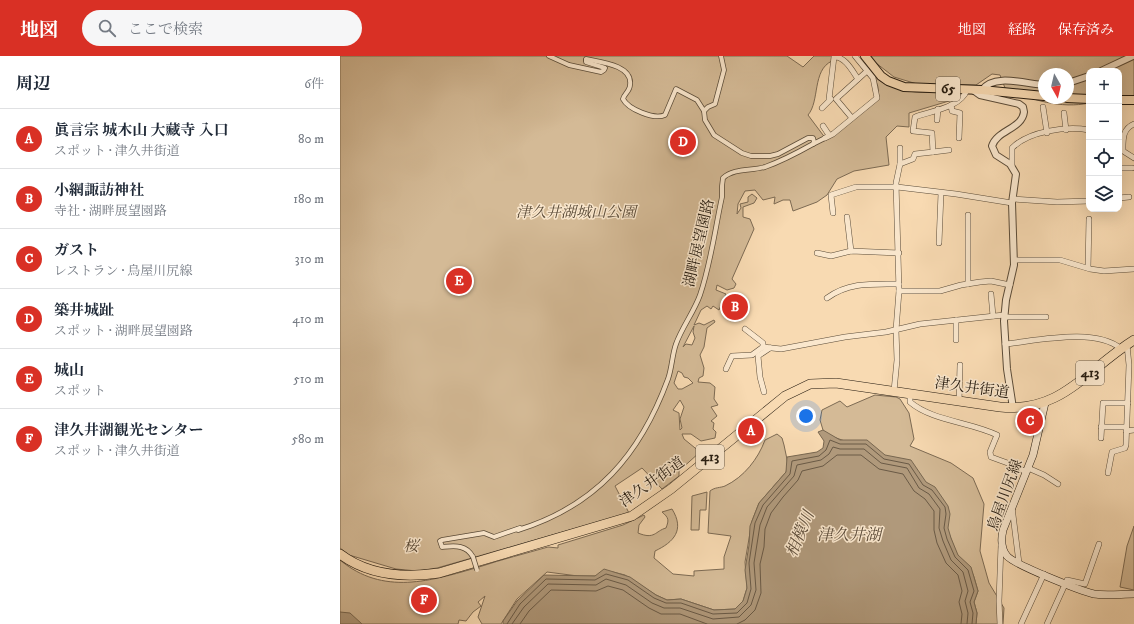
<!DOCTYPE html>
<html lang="ja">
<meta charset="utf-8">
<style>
body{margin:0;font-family:"IM FELL DW Pica","Noto Serif JP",serif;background:#f6f6f7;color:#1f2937}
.controls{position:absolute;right:12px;top:12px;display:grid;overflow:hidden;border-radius:8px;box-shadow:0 4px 16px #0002}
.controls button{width:36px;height:36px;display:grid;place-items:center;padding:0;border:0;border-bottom:1px solid #e0e1e3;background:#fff;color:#1f2937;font:20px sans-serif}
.compass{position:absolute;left:698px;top:12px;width:36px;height:36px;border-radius:50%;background:#fff;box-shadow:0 4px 16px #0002;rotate:172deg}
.you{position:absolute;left:466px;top:360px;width:14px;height:14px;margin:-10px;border:3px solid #fff;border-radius:50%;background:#1a73e8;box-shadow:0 0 0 6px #1a73e833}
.badge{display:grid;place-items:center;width:26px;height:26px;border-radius:50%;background:#d93025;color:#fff;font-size:13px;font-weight:700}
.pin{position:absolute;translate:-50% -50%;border:2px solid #fff;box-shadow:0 1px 4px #0006}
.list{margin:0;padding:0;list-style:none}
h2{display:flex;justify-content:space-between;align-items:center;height:52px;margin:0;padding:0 16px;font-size:17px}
h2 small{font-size:13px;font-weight:400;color:#747a83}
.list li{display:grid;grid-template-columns:26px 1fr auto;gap:12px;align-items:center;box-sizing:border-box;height:60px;padding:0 16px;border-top:1px solid #e0e1e3}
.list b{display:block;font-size:15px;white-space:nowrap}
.list p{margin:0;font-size:13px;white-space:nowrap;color:#747a83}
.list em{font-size:13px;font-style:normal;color:#747a83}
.icon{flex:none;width:22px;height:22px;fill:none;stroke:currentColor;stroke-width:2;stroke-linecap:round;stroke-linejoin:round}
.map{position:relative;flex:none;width:794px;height:568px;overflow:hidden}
header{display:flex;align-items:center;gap:24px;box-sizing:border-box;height:56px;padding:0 20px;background:#d93025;color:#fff}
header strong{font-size:19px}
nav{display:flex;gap:22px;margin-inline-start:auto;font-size:14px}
.search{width:280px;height:36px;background:#f6f6f7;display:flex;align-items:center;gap:10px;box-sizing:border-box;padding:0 14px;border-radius:22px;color:#747a83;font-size:15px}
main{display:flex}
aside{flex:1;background:#fff}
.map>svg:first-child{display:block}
</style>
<header>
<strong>地図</strong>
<div class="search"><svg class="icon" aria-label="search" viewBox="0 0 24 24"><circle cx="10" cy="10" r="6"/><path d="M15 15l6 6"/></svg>ここで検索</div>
<nav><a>地図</a><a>経路</a><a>保存済み</a></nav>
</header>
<main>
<aside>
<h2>周辺<small>6件</small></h2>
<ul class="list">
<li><span class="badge">A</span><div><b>眞言宗 城木山 大藏寺 入口</b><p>スポット · 津久井街道</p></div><em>80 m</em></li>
<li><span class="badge">B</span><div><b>小網諏訪神社</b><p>寺社 · 湖畔展望園路</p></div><em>180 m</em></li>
<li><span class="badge">C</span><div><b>ガスト</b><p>レストラン · 鳥屋川尻線</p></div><em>310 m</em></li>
<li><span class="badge">D</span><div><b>築井城趾</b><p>スポット · 湖畔展望園路</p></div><em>410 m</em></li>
<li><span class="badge">E</span><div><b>城山</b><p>スポット</p></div><em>510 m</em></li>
<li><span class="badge">F</span><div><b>津久井湖観光センター</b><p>スポット · 津久井街道</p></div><em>580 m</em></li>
</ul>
</aside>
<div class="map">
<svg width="794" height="568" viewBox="0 0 794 568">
<rect width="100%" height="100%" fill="#f8dab2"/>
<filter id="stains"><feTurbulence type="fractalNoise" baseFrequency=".005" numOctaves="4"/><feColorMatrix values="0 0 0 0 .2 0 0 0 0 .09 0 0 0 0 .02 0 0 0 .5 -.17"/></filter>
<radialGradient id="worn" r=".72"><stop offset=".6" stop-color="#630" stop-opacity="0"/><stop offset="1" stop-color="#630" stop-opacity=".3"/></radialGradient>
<g fill="#d4ba96" stroke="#7c6a53" fill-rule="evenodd">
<path d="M0,0h447l16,11 11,-11h19l-1,5c-20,9 -12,40 -24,54l18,24 53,-40 -1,-12 -3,-10c24,20 58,15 87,15l-13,9 -40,12v14l-12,-1 -11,11 3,28 -35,6 -17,8 -10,16 -10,7 -24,9 -3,-11h-7l-9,4 1,-7 -12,3 -8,-10 -10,1 -7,13 -1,10 4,-6 -1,-4 8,-2v-5l4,-3 5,4 -3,5 -11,4v10l7,2 4,10 -22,50 4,5 -2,4 -7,2 -10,-5 -1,5 10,4 -7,16 -6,-4 -2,3 -4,-3 -6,4 -7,15 5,-2 5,2 10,-5 1,2 -8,6 -3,19 -4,8 4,13 -1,8 -4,2 -1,4 12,1 5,4 -1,12 4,6 -7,2 6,9 -6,5 3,2 -1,6 3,3 -1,6 -14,3 -10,-7h-9l2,5 16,13 -21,19v5l-17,13 -20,-21 -27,18 14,27 -192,55 -20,3 -21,-2 -47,-14 -9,-7zM354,270l-1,6 2,6 -3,7 -6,-1 -3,3zM338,315l4,2 2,4 4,1 5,5 -11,6h-4l-4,-6zM340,344l4,7 -4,12 2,9 -2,2 -1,-17 -6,-3z"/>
<path d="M527,0h267v40l-15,1v-26h-30v32c-27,6 -59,-3 -84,-15l-5,-13 -8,-1 -16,11 -59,-1 -23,-7zM704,18h24v24h-24z"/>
<polygon points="535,339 556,341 560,343 569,357 574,383 570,390 611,407 633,422 644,448 640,495 649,527 664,552 663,568 636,568 637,557 634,546 638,535 634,521 630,511 617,499 607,472 585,426 544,399 488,379 483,374 480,364 482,354 500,345 507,351"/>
<path d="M437,378l5,4 2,7 4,19 -2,8 -27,31 -7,18 -7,41 2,26 -4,13 -8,8 -21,1 -33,-11 -14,1 -11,-5 -31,-20 -12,-3 -18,4h-17l-31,-4 -30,27 -16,25h-19l-4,-7 7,-21 -7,6 3,4 -8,6 -7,9 -7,-1 -1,4h-97l-21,-12v-52c43,36 91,21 139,7 24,-8 45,-13 69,-20l10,1v-3l65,-20 21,-10 1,2 -6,8 -1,8c17,7 17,-2 28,-5 3,-8 3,-10 -4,-16l10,-3c13,21 2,33 -17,42l-1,7 19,16 21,2v-5l30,-2v-12l7,-21 -23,-3 2,-42c5,-4 10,-3 15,-5 19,-9 33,-27 40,-46z"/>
<polygon points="367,436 366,454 360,454 359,474 351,474 352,440"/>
<polygon points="794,470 794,534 780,531 787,490"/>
</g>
<g fill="#b0997b" stroke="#786750">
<polygon points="483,374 500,384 527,384 545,399 571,404 586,426 595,431 608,450 610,458 608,472 611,482 618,499 631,511 638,535 634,546 637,557 636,568 163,568 163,565 177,545 204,519 255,520 264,513 290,521 316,539 327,544 341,543 374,554 395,553 403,545 407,532 405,514 409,489 410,470 419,447 446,416 447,401 477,396 483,392 484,385 478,376"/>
<polygon points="0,556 10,557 22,568 0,568"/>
</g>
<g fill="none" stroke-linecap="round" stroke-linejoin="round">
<g stroke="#6a5a46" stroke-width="1">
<polyline points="167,568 180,548 206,523 255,524 266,518 288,524 314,542 326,547 341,547 373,558 397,557 407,547 411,533 409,507 415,467 423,449 450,418 452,405 479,400 486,394 490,384 500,388 526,388 544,403 569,408 583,429 592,434 605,451 606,458 604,472 607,483 615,501 628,514 634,535 630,546 633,557 632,568"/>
<polyline points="172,568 184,551 208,528 256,529 266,523 286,529 312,547 324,552 340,552 373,563 399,561 411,549 416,534 414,507 420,469 427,451 454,420 457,409 481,404 489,398 493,391 500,393 524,393 541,407 567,412 579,432 589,438 600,453 599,472 603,485 611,504 623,516 628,535 625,545 628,557 627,568"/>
<polyline points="180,568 189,555 211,534 256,535 268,530 283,534 309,552 321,558 340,558 367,568"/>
<polyline points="397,568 405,564 415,554 421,537 420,508 424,491 425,473 431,457 443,441 458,424 462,415 483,410 497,399 521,399 539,413 563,418 574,435 585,443 594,455 594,474 597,487 606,507 618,519 622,535 619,546 622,558 621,568"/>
</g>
<g stroke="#5a4b38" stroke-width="5.5">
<g id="pedestrian">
<polyline points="209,0 229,9 261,16 264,14 265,12 246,6 246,4"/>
<polyline points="364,55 368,51 375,48 384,14 381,0"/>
<polyline points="473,88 485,82"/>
<path d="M178,473v1c78,-24 122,-75 150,-151 4,-11 4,-24 8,-35 6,-17 18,-32 24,-49 11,-32 15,-66 22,-98v-11l1,-8c11,-10 28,-7 42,-11 17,-6 32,-14 48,-23l1,-2 -1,-4h-5l-30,16 -8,2h-19l-9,-3 -28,-18 -9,-15 -1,-9 -7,-11 -21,-11 -11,26c-11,5 -37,-6 -42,-16 1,-5 7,-8 7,-14 3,-20 -30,-23 -44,-26v1"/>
<path d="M133,501c-7,-13 -19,-11 -31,-10l-2,-6 2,-1 42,-7 10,4 26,-9"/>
</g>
</g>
<g stroke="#5a4b38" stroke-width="6">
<g id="minor">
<path d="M489,43l5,-42c11,-1 19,15 24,22"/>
<polyline points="611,49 612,55 620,57 619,82"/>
<polyline points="703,51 707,77"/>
<polyline points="482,52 491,43"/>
<polyline points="724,57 726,74"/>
<polyline points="512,62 496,43 527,15"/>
<polyline points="597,64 598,53"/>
<path d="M794,68c-12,5 -11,16 -11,27l11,7"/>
<polyline points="483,70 489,79"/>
<polyline points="485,82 493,78 537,42 533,22 515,0"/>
<polyline points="593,96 609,94"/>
<polyline points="560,108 560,92"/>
<path d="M672,110v-18c17,-17 54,-22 77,-18"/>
<polyline points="779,112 792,112"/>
<polyline points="779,142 789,141"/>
<polyline points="673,143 717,146 749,145"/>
<polyline points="493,157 491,139 516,131 557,131 616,138 672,147"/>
<polyline points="507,161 511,195"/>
<polyline points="599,187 601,137"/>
<polyline points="477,197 491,200 511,195 559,197"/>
<polyline points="674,204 720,204 750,213 764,215 794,213"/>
<polyline points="748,212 749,163"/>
<polyline points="628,228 628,159"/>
<polyline points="559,235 600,235 621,229 640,226 651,225 670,229"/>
<polyline points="651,238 653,260"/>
<path d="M487,242c22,-16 45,-14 72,-14"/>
<polyline points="664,261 706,261"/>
<polyline points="405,273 423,287 423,291"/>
<polyline points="616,284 616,264"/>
<path d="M665,288c31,-3 91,-17 116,5"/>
<polyline points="386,313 392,300 412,299 423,291 441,293 505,281 546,276 580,268 664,259"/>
<path d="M554,335l3,-31 -1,-30 3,-39 -3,-108 4,-19 13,-5 2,-5 18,-2 -1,-19 -19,-2 2,-14c16,-6 45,-9 52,-27"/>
<polyline points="424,336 420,321 418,300 430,292"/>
<path d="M570,338v8c22,19 61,20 87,33l-7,17 1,5 22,8 13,7"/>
<polyline points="619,345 620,309"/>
<polyline points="761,371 786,371"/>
<polyline points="786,375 794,374"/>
<polyline points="761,382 763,347 788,347"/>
<polyline points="688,412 704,419 718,428"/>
<polyline points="768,417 772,396 785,392 786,389 789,309 787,289"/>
<polyline points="672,451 679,507"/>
<polyline points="660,568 659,545 661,489"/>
<polyline points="681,568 704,518"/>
<polyline points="707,568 727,524 745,528 759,488"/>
</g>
</g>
<g stroke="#5a4b38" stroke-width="8">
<g id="tertiary">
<polyline points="761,15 793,0"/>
<polyline points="728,27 749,20"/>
<path d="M633,34l7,5 39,9 4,3 1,5c-2,17 -27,18 -32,34l4,9 14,9 6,10 -4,29 2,62 -8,35 -2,21 3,48 6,39"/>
<path d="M642,34c12,-17 44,-6 62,-5"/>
</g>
</g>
<g stroke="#251b10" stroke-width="8">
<path id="secondary" d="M705,347l-12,52 -30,75c-2,9 -2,19 4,26 8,9 74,35 87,38 13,2 27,0 40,0"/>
</g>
<g stroke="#251b10" stroke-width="10">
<g id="primary">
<polyline points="525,0 541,20 548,25 564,31 642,34 704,40"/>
<polyline points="727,42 749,43"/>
<polyline points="779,44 794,44"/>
</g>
</g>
<g stroke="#251b10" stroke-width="10">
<path id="trunk" d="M0,498c29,22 64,24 99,19l193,-57 39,-27 114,-93 25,-12 26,-1 164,24c62,6 86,-37 134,-67"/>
</g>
<use href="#pedestrian" stroke="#fae7cd" stroke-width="4"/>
<use href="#minor" stroke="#fae7cd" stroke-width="5"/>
<use href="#tertiary" stroke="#fae7cd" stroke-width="6"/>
<use href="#secondary" stroke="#fae7cd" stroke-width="7"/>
<use href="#primary" stroke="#f8dab2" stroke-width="8"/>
<use href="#trunk" stroke="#f8dab2" stroke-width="9"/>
<g stroke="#5a4b38" stroke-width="5.5" stroke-linecap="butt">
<polyline id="pedestrian-bridge" points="133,501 137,514"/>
</g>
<use href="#pedestrian-bridge" stroke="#fae7cd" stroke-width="4"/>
</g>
<g text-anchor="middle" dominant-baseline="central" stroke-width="3" stroke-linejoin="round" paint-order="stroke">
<g fill="#fae7cd" stroke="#655849" stroke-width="1">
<rect x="596" y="21" width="24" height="24" rx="3"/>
<rect x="736" y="305" width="28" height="24" rx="3"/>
<rect x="356" y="389" width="28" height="24" rx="3"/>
</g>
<g font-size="14" font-weight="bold" fill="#251b10">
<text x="608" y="33">65</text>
<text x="750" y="317">413</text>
<text x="370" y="401">413</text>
</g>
<g font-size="15" font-style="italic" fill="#5a4b38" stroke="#fae7cd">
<text x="236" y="156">津久井湖城山公園</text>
<text x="71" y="490">桜</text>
</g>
<g font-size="15" fill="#251b10" stroke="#fae7cd">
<text transform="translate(359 187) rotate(-77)">湖畔展望園路</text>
<text transform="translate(632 332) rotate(8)">津久井街道</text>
<text transform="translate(312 426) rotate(-35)">津久井街道</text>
<text transform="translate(665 439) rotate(-70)">鳥屋川尻線</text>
</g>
<g font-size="16" font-style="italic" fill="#5d4d3b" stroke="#fae7cd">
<text transform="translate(460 478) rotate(-67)">相模川</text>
<text x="509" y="479">津久井湖</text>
</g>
</g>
<rect width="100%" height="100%" filter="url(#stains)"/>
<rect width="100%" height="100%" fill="url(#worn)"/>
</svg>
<div class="controls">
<button>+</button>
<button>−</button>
<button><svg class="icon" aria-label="locate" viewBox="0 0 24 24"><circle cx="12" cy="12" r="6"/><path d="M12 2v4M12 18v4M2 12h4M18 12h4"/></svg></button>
<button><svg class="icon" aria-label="layers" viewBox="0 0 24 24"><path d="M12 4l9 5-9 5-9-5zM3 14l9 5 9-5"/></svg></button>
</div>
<svg class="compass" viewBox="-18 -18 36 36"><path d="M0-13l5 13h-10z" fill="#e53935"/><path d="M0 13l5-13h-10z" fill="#747a83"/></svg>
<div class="you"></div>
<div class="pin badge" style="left:411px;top:375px">A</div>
<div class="pin badge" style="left:395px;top:251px">B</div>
<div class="pin badge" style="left:690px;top:365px">C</div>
<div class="pin badge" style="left:343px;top:86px">D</div>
<div class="pin badge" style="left:119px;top:225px">E</div>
<div class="pin badge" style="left:84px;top:544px">F</div>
</div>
</main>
